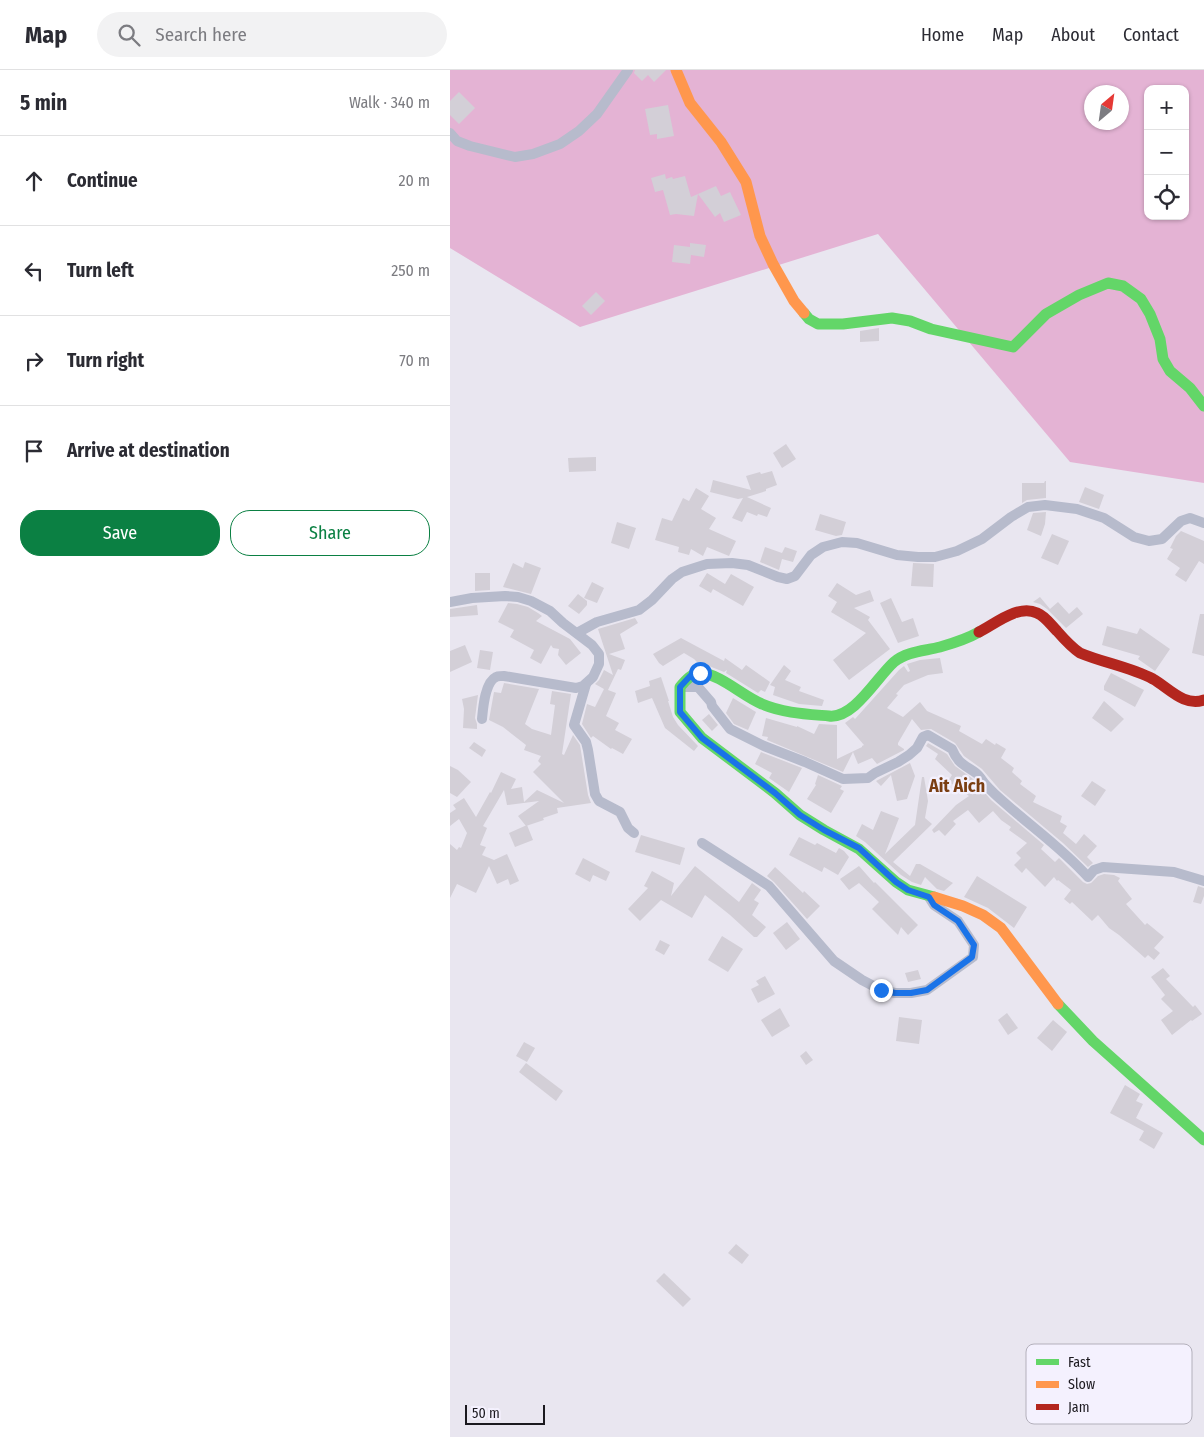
<!DOCTYPE html>
<meta charset="utf-8">
<style>
body{margin:0;font-family:"Fira Sans Condensed",sans-serif;background:#f2f2f3;color:#2b2b33}
.controls{position:absolute;right:15px;top:15px;display:grid;overflow:hidden;border-radius:10px;box-shadow:0 1px 4px #0004}
.controls button{width:45px;height:45px;display:grid;place-items:center;padding:0;border:0;border-bottom:1px solid #e1e1e2;background:#fff;color:#2b2b33;font:25px sans-serif}
.compass{position:absolute;left:634px;top:15px;width:45px;height:45px;border-radius:50%;background:#fff;box-shadow:0 1px 4px #0004;rotate:29deg}
.scale{position:absolute;left:15px;bottom:12px;width:80px;box-sizing:border-box;padding-left:5px;border:2px solid #1b191f;border-top:0;font-size:14px;line-height:18px;white-space:nowrap;color:#1b191f;-webkit-text-stroke:4px #f4f1fe;paint-order:stroke}
.stop{position:absolute;width:15px;height:15px;margin:-11px;border:4px solid #1a73e8;border-radius:50%;background:#fff}
.stop.end{background:#1a73e8;border-color:#fff;box-shadow:0 1px 5px #0008}
.list{margin:0;padding:0;list-style:none}
h2{display:flex;justify-content:space-between;align-items:center;height:65px;margin:0;padding:0 20px;font-size:21px}
h2 small{font-size:16px;font-weight:400;color:#7c7c81}
.list li{display:grid;grid-template-columns:32px 1fr auto;gap:15px;align-items:center;box-sizing:border-box;height:90px;padding:0 20px;border-top:1px solid #e1e1e2}
.list b{display:block;font-size:19px;white-space:nowrap}
.list em{font-size:16px;font-style:normal;color:#7c7c81}
.actions{display:flex;gap:10px;padding:15px 20px}
.actions a{flex:1;padding:11px 0;border:1px solid #0b8043;border-radius:20px;text-align:center;font-size:18px;color:#0b8043}
.actions .main{background:#0b8043;color:#fff}
.icon{flex:none;width:28px;height:28px;fill:none;stroke:currentColor;stroke-width:2;stroke-linecap:round;stroke-linejoin:round}
.map{position:relative;flex:none;width:754px;height:1367px;overflow:hidden}
header{display:flex;align-items:center;gap:30px;box-sizing:border-box;height:70px;padding:0 25px;background:#fff;border-bottom:1px solid #e1e1e2}
header strong{font-size:24px}
nav{display:flex;gap:28px;margin-inline-start:auto;font-size:18px}
.search{width:350px;height:45px;background:#f2f2f3;display:flex;align-items:center;gap:12px;box-sizing:border-box;padding:0 18px;border-radius:28px;color:#7c7c81;font-size:19px}
main{display:flex}
aside{flex:1;background:#fff}
.map>svg:first-child{display:block}
</style>
<header>
<strong>Map</strong>
<div class="search"><svg class="icon" aria-label="search" viewBox="0 0 24 24"><circle cx="10" cy="10" r="6"/><path d="M15 15l6 6"/></svg>Search here</div>
<nav><a>Home</a><a>Map</a><a>About</a><a>Contact</a></nav>
</header>
<main>
<aside>
<h2>5 min<small>Walk · 340 m</small></h2>
<ul class="list">
<li><svg class="icon" aria-label="ahead" viewBox="0 0 24 24"><path d="M12 20V5M6 11l6-6 6 6"/></svg><div><b>Continue</b></div><em>20 m</em></li>
<li><svg class="icon" aria-label="left" viewBox="0 0 24 24"><path d="M17 20v-9H6M10 6l-5 5 5 5"/></svg><div><b>Turn left</b></div><em>250 m</em></li>
<li><svg class="icon" aria-label="right" viewBox="0 0 24 24"><path d="M7 20v-9h11M14 6l5 5-5 5"/></svg><div><b>Turn right</b></div><em>70 m</em></li>
<li><svg class="icon" aria-label="arrive" viewBox="0 0 24 24"><path d="M6 21V4h12l-3 4 3 4H6"/></svg><div><b>Arrive at destination</b></div></li>
</ul>
<div class="actions"><a class="main">Save</a><a>Share</a></div>
</aside>
<div class="map">
<svg width="754" height="1367" viewBox="0 0 754 1367">
<rect width="100%" height="100%" fill="#e9e6f0"/>
<path fill="#e4b3d4" fill-rule="evenodd" d="M0,0h754v413l-134,-21 -192,-228 -298,93 -130,-79zM698,19h37v127h-37zM642,22h30v30h-30z"/>
<g fill="#d3cfd7">
<polygon points="185,0 216,0 204,12 198,5 192,11 184,3"/>
<polygon points="9,22 25,38 9,54 0,45 0,31"/>
<polygon points="218,35 224,66 207,69 207,64 200,65 195,39"/>
<polygon points="215,104 216,109 222,107 223,109 235,106 241,127 248,124 244,146 226,144 220,145 213,120 205,122 201,108"/>
<polygon points="266,116 271,126 280,122 291,145 274,152 270,143 265,147 248,124"/>
<polygon points="240,173 256,175 254,187 241,185 240,194 222,192 224,175 240,177"/>
<polygon points="146,222 155,231 141,245 132,236"/>
<polygon points="429,258 429,271 410,272 410,261"/>
<polygon points="336,374 346,389 332,398 323,383"/>
<polygon points="146,387 146,401 119,402 118,388"/>
<polygon points="322,401 327,415 316,419 316,421 297,427 321,438 317,447 308,444 307,446 297,442 292,452 282,448 293,428 288,429 260,422 263,410 301,420 296,406 310,402 311,404"/>
<polygon points="595,411 596,411 596,428 577,430 572,433 572,413 594,413"/>
<polygon points="635,417 654,425 649,439 629,432"/>
<polygon points="246,418 259,426 251,439 266,448 259,459 286,471 279,486 257,477 253,486 241,479 239,485 228,482 229,477 205,470 212,448 222,451 233,428 239,431"/>
<polygon points="596,442 595,454 591,466 577,460 583,443"/>
<polygon points="370,444 396,452 392,465 386,466 365,460"/>
<polygon points="167,452 186,458 179,479 161,473"/>
<polygon points="731,461 754,471 754,494 749,491 736,512 725,505 730,498 717,489 723,479 720,478 726,466"/>
<polygon points="602,464 619,471 608,495 591,488"/>
<polygon points="315,477 332,483 335,477 347,481 343,492 332,489 329,500 310,492"/>
<polygon points="75,492 91,498 81,524 53,517 63,493 73,498"/>
<polygon points="463,493 484,494 483,517 461,516"/>
<polygon points="25,503 40,503 40,520 25,521"/>
<polygon points="257,503 275,514 281,504 304,517 293,536 263,519 261,523 249,516"/>
<polygon points="142,512 154,518 147,533 134,528"/>
<polygon points="387,513 406,525 420,520 424,531 404,538 420,547 418,550 440,579 399,610 383,590 416,563 381,542 387,532 378,526"/>
<polygon points="128,524 137,531 137,535 129,544 118,536"/>
<polygon points="590,527 600,539 608,532 619,544 627,537 633,544 616,558 597,539 590,534 583,532"/>
<polygon points="441,528 452,552 463,548 469,566 448,573 430,533"/>
<polygon points="58,533 67,534 78,537 88,543 92,546 86,551 120,569 131,583 116,595 108,585 109,579 103,578 101,575 91,594 80,588 84,580 60,567 64,560 48,552"/>
<polygon points="27,535 28,545 0,547 0,539"/>
<polygon points="750,544 754,544 754,586 742,583"/>
<polygon points="185,548 188,553 170,564 175,579 159,584 175,590 171,600 168,599 158,620 166,623 156,646 169,653 165,660 182,669 173,684 162,678 161,679 143,666 141,668 132,654 137,634 145,637 154,619 145,614 149,610 154,600 163,605 148,559"/>
<polygon points="657,556 687,564 690,558 720,579 705,601 688,589 690,586 652,575"/>
<polygon points="231,568 274,591 275,588 292,600 296,595 320,612 315,622 311,620 308,623 276,603 277,600 274,602 259,596 249,594 244,589 234,583 213,596 209,593 203,584"/>
<polygon points="15,575 22,592 0,602 0,581"/>
<polygon points="30,580 43,582 40,600 27,598"/>
<polygon points="490,588 493,603 478,605 454,615 446,624 448,625 437,638 453,647 470,632 477,641 511,656 509,661 532,674 536,669 545,675 546,673 556,679 551,688 564,698 562,702 572,711 570,714 586,726 583,732 612,746 610,752 617,756 613,763 626,774 634,764 647,776 637,787 643,793 638,797 613,773 550,720 532,699 514,686 505,673 481,659 471,660 462,649 448,673 448,675 454,679 454,680 427,694 422,688 408,694 403,682 393,702 317,670 318,667 312,666 316,648 347,657 347,656 364,664 369,654 387,655 387,689 412,677 412,676 414,675 395,653 403,647 405,649 449,600 454,596 458,602 460,601 457,594 470,590"/>
<polygon points="334,595 341,601 335,610 351,617 349,621 374,630 372,636 349,634 323,625 325,617 320,615"/>
<polygon points="661,603 694,620 685,637 654,620 654,616"/>
<polygon points="211,607 219,631 218,631 223,647 228,655 248,676 244,681 215,658 202,628 188,633 185,621 200,616 199,611"/>
<polygon points="54,613 89,619 75,654 82,659 101,665 105,635 100,634 102,621 121,624 112,684 114,685 123,665 130,675 138,725 141,733 107,738 108,743 93,748 94,750 76,756 68,746 89,731 57,735 54,720 33,756 37,758 30,775 36,777 32,785 44,790 57,784 69,811 60,815 58,809 47,814 39,796 26,823 7,814 0,828 0,774 7,780 9,777 11,778 17,763 9,749 0,756 0,743 6,739 3,735 14,728 26,747 40,722 41,723 51,702 66,709 61,719 72,717 74,732 87,720 114,733 83,702 91,694 88,691 91,686 74,680 76,675 53,657 39,650 44,622 51,623"/>
<polygon points="28,625 25,648 27,654 27,659 13,658 14,639 12,629"/>
<polygon points="283,628 306,642 298,660 284,654 276,643"/>
<polygon points="654,631 674,649 661,662 642,648"/>
<polygon points="259,644 268,655 262,661 252,650"/>
<polygon points="24,672 36,680 32,687 19,678"/>
<polygon points="478,673 497,684 505,696 523,709 541,730 594,775 591,779 605,792 609,788 633,812 637,814 641,813 648,806 654,804 664,805 670,808 668,811 682,829 676,834 695,855 697,853 714,867 704,878 710,883 704,890 698,885 695,888 669,865 659,858 648,845 642,851 622,832 620,834 614,829 621,820 608,810 607,811 604,807 595,817 576,798 572,803 564,795 571,788 566,783 577,773 559,760 561,757 551,750 543,741 529,753 518,740 503,751 506,754 495,766 489,760 484,763 482,760 506,735 519,726 498,711 502,705 485,689 488,684 476,676"/>
<polygon points="311,682 352,698 339,722 319,708 322,703 305,694"/>
<polygon points="460,693 465,706 457,729 447,731 441,705 431,716 426,711"/>
<polygon points="0,696 8,700 21,712 7,727 0,723"/>
<polygon points="368,705 392,716 390,719 394,721 381,743 357,729 366,715 365,714"/>
<polygon points="472,707 474,707 478,731 475,748 482,754 443,792 460,806 466,794 470,794 503,813 494,821 487,819 475,807 471,815 462,812 451,805 415,772 406,766 412,754 423,760 431,741 449,748 435,784 465,755"/>
<polygon points="642,711 656,720 645,736 631,726"/>
<polygon points="77,755 83,770 65,777 59,763"/>
<polygon points="191,765 235,778 230,795 185,782"/>
<polygon points="349,767 365,775 367,773 386,783 389,778 394,781 399,787 388,805 374,797 372,802 339,785"/>
<polygon points="133,788 160,802 156,811 143,805 140,812 125,804"/>
<polygon points="245,796 289,832 302,813 310,819 311,820 304,830 309,833 302,845 316,857 307,867 304,867 280,845 255,825 242,848 211,830 190,851 178,839 198,818 194,816 202,801 224,813 221,826"/>
<polygon points="409,796 424,813 425,812 468,855 458,865 451,857 448,865 422,839 429,832 409,813 399,820 390,809"/>
<polygon points="325,797 353,823 354,821 370,836 357,849 324,812 317,806"/>
<polygon points="527,806 577,837 564,858 538,838 514,827"/>
<polygon points="748,816 754,818 754,826 751,834 743,832"/>
<polygon points="337,852 350,869 336,880 323,863"/>
<polygon points="272,866 293,879 278,902 258,890"/>
<polygon points="210,870 220,875 214,885 205,880"/>
<polygon points="713,898 720,906 716,909 743,937 745,935 752,944 742,951 741,950 722,965 711,950 723,941 711,929 715,925 701,907"/>
<polygon points="468,900 471,909 458,912 455,903"/>
<polygon points="315,906 325,924 308,933 301,919 309,915 306,911"/>
<polygon points="330,938 340,956 322,967 311,950"/>
<polygon points="557,943 568,958 558,965 548,950"/>
<polygon points="449,947 472,950 469,974 446,971"/>
<polygon points="603,950 617,962 602,981 587,968"/>
<polygon points="74,972 85,978 77,992 66,986"/>
<polygon points="356,981 363,990 356,995 350,986"/>
<polygon points="76,993 113,1021 106,1031 69,1002"/>
<polygon points="675,1015 690,1024 686,1031 693,1034 686,1048 713,1063 704,1079 689,1070 694,1061 660,1043"/>
<polygon points="286,1174 299,1185 292,1194 278,1183"/>
<polygon points="214,1203 241,1229 233,1237 206,1211"/>
</g>
<g fill="none" stroke-linecap="round" stroke-linejoin="round">
<g stroke="#b7bbcc" stroke-width="10">
<polyline points="0,63 7,71 20,76 65,87 83,84 110,74 129,61 147,44 178,0"/>
<path d="M0,532l22,-4 33,-2 13,1 13,4 19,10 13,12 29,22 7,9v10l-6,13 -10,9 -7,2 -72,-12c-1,0 -7,0 -8,1 -11,5 -13,31 -14,42"/>
<polyline points="127,563 147,552 189,540 202,530 222,509 232,502 257,494 282,493 298,495 328,507 337,509 345,506 361,485 373,477 392,472 407,473 447,485 468,487 485,487 507,481 532,469 561,447 578,437 595,435 627,439 654,448 684,467 699,471 712,469 731,451 740,448 754,453"/>
<polyline points="136,614 124,655 136,672 138,680 145,724 149,731 170,742 178,758 184,763"/>
<path d="M230,617h18l13,15 1,4 18,23 34,17 41,16 38,17 25,-1 7,-5 23,-11 11,-7 8,-7 6,-11 5,-2 24,14c6,15 13,16 24,24 4,3 7,9 10,12 6,7 13,13 20,19 27,24 57,45 82,73l6,-7 9,-3 71,5 30,9"/>
<polyline points="252,773 319,816 384,891 412,910 431,920 445,923 461,923 477,920 523,887 524,875 508,851 484,835 479,827"/>
</g>
<g stroke="#63d668" stroke-width="11">
<polyline points="354,243 359,249 368,254 393,254 442,248 460,251 481,259 563,277 596,244 629,225 658,213 673,216 691,229 700,244 710,269 713,289 720,301 740,318 754,336"/>
<path d="M484,827l-26,-7 -12,-8 -37,-33 -35,-19 -24,-15 -25,-22 -73,-55 -22,-26v-25c6,-7 12,-14 21,-14 19,1 43,24 61,31 21,9 44,10 67,12 25,3 48,-39 65,-54 13,-11 31,-11 46,-15 14,-4 27,-8 39,-15"/>
<polyline points="608,934 643,971 754,1070"/>
</g>
<g stroke="#ff974d" stroke-width="11">
<polyline points="226,0 240,33 271,72 296,112 310,166 323,194 344,231 354,243"/>
<polyline points="484,827 513,836 533,845 551,858 608,934"/>
</g>
<path stroke="#b3261e" stroke-width="11" d="M529,562c16,-8 39,-28 58,-19 8,3 14,12 20,18 7,8 14,16 23,22 24,10 50,14 73,26 16,9 31,28 51,21"/>
</g>
<g fill="none" stroke-linecap="round" stroke-linejoin="round">
<polyline stroke="#1a73e8" stroke-width="6" points="250,603 242,604 230,617 230,642 252,668 325,723 350,745 374,760 409,778 446,812 458,820 479,827 484,835 508,851 524,875 522,887 477,920 461,923 445,923 431,920"/>
</g>
<g text-anchor="middle" dominant-baseline="central" stroke-width="4.5" stroke-linejoin="round" paint-order="stroke">
<g font-size="18" font-weight="bold" fill="#7a3e11" stroke="#f4f1fe">
<text x="507" y="716">Ait Aich</text>
</g>
</g>
<rect x="576" y="1274" width="166" height="80" rx="8" fill="#f4f1fe" stroke="#b3b0bb" stroke-width="1"/>
<rect x="586" y="1289" width="23" height="6" fill="#63d668"/>
<rect x="586" y="1311" width="23" height="7" fill="#ff974d"/>
<rect x="586" y="1334" width="23" height="6" fill="#b3261e"/>
<g font-size="14" fill="#1b191f">
<text x="618" y="1297">Fast</text>
<text x="618" y="1319">Slow</text>
<text x="618" y="1342">Jam</text>
</g>
</svg>
<div class="controls">
<button>+</button>
<button>−</button>
<button><svg class="icon" aria-label="locate" viewBox="0 0 24 24"><circle cx="12" cy="12" r="6"/><path d="M12 2v4M12 18v4M2 12h4M18 12h4"/></svg></button>
</div>
<svg class="compass" viewBox="-18 -18 36 36"><path d="M0-13l5 13h-10z" fill="#e53935"/><path d="M0 13l5-13h-10z" fill="#7c7c81"/></svg>
<div class="scale">50 m</div>
<div class="stop" style="left:250px;top:603px"></div>
<div class="stop end" style="left:431px;top:920px"></div>
</div>
</main>
